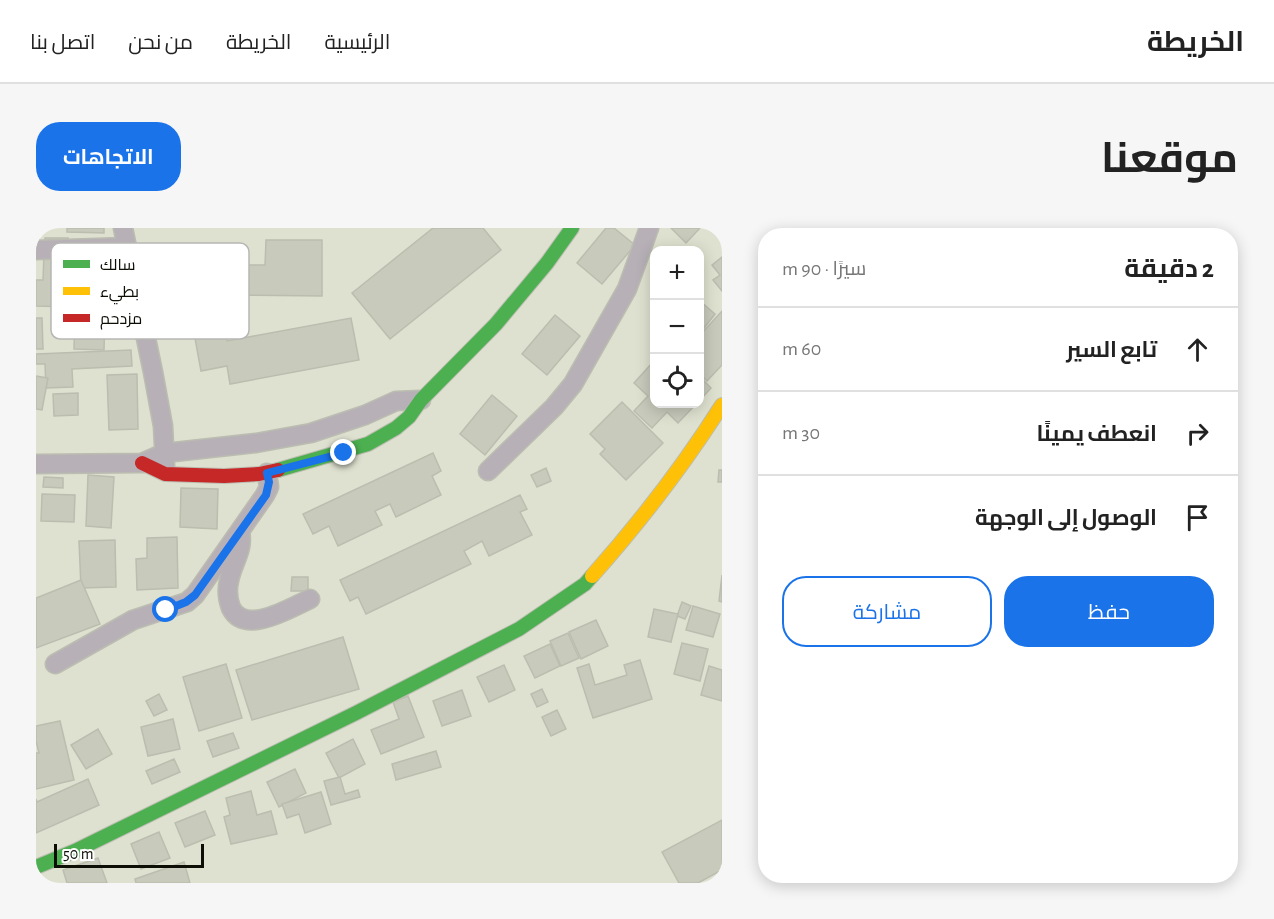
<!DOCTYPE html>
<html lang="ar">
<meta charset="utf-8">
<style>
body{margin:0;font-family:"Alegreya Sans",Cairo,sans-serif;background:#f6f6f6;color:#222;direction:rtl}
.controls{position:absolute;right:18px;top:18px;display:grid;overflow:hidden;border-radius:12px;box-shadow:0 3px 15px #0003}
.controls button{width:54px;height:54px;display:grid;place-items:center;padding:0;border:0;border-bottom:2px solid #e0e0e0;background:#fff;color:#222;font:30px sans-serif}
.scale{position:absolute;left:18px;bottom:15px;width:150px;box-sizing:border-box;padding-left:6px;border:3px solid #0c0d04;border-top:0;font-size:16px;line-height:21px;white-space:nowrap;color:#0c0d04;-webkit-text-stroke:4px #fff;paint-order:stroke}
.stop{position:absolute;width:18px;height:18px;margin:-14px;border:4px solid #1a73e8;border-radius:50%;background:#fff}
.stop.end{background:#1a73e8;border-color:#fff;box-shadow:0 2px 6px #0008}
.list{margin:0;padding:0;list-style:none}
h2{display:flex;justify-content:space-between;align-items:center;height:78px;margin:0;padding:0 24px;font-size:26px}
h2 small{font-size:20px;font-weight:400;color:#767676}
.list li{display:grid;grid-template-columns:39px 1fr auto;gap:18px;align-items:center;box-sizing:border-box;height:84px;padding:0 24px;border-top:2px solid #e0e0e0}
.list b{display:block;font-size:22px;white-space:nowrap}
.list em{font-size:20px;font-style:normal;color:#767676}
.actions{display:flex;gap:12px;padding:18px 24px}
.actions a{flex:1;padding:14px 0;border:2px solid #1a73e8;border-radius:24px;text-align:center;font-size:21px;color:#1a73e8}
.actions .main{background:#1a73e8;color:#fff}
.icon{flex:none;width:33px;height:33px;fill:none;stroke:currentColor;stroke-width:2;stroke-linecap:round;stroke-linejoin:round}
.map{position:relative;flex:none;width:686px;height:655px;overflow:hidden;direction:ltr;border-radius:24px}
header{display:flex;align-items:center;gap:36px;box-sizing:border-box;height:84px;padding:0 30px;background:#fff;border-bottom:2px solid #e0e0e0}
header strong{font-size:28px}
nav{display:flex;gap:33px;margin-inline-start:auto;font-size:21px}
.intro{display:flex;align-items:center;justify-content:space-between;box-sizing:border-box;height:144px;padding:0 36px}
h1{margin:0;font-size:42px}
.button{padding:15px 27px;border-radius:24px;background:#1a73e8;color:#fff;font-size:21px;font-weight:700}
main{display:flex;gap:36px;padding:0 36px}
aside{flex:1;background:#fff;border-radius:24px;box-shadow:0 3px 15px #0003}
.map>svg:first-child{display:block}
</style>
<header>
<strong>الخريطة</strong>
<nav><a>الرئيسية</a><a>الخريطة</a><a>من نحن</a><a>اتصل بنا</a></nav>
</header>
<div class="intro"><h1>موقعنا</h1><a class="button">الاتجاهات</a></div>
<main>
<aside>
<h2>2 دقيقة<small>سيرًا · 90 m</small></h2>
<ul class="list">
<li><svg class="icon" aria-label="ahead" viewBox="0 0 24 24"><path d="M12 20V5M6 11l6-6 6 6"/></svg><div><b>تابع السير</b></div><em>60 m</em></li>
<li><svg class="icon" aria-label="right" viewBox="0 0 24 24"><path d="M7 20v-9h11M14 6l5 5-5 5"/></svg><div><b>انعطف يمينًا</b></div><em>30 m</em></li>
<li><svg class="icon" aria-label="arrive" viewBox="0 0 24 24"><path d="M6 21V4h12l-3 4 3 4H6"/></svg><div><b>الوصول إلى الوجهة</b></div></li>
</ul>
<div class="actions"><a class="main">حفظ</a><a>مشاركة</a></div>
</aside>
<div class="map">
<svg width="686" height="655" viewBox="0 0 686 655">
<rect width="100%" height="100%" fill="#dfe1d0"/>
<g fill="#c8cabc" stroke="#bbbdaf" stroke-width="1.5">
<rect x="0" y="0" width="3" height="12"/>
<polygon points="31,0 68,0 68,5 31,4"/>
<polygon points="397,0 447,0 465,22 354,111 316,65"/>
<polygon points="570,0 578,0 599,17 566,56 541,35"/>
<polygon points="635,0 664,0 650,15"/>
<polygon points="9,10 32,10 32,20 9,21"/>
<polygon points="230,12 286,12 286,68 205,67 205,93 187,93 187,67 174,67 174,37 229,37"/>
<polygon points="38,14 74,15 73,33 68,33 68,44 75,44 74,81 35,80"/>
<polygon points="8,25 34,25 33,79 0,78 0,52 7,52"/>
<polygon points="686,29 686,63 677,52 684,47 676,37"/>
<polygon points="182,66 191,113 315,90 323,132 194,156 191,138 165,143 152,72"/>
<polygon points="664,73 679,86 664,105"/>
<polygon points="686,83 686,137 671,153 664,146 664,107"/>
<polygon points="39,84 69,84 68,122 38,121"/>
<polygon points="519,87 544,108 511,147 486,126"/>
<polygon points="0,90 6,90 7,121 0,121"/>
<polygon points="95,122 96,138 36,141 37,159 10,160 9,136 0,136 0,126"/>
<polygon points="618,133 618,176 660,176 642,195 631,184 616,200 598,183 612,168 598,155"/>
<polygon points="101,146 102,201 73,202 71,147"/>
<polygon points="0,148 12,150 6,182 0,181"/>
<polygon points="664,149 675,160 664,172"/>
<polygon points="42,165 42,187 18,188 17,166"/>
<polygon points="456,167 481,188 449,227 424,206"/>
<polygon points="586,174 627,215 590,252 564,226 569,221 554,206"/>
<polygon points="397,225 405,243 396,248 405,267 360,289 354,276 339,283 346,297 302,318 293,298 277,306 267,286"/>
<polygon points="510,240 515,253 501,259 495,247"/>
<polygon points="683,242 686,242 686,254 682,254"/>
<polygon points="52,247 78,249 75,300 50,298"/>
<polygon points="8,249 27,250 27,260 7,259"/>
<polygon points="145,260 182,261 181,301 144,299"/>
<polygon points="6,266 39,267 38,294 5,293"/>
<polygon points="484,267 491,281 484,284 496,307 453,328 446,313 428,323 435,336 330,386 322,369 314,373 304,352"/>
<polygon points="141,309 142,360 101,362 100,331 111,330 111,310"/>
<polygon points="79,312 80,359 45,360 43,313"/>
<polygon points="686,347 686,374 683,373"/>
<polygon points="256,349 272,349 272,363 255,363"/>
<polygon points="45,352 64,396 0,420 0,370"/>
<polygon points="646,374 655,378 649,391 641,388"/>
<polygon points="657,378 684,386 677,409 650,402"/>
<polygon points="618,381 642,386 635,414 612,409"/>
<polygon points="560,392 572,418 545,431 533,404"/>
<polygon points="532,405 543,430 525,438 514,413"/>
<polygon points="307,409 323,461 216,492 200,442"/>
<polygon points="646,415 672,421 664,453 638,446"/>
<polygon points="514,416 524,438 499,450 488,428"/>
<polygon points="604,432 616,471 557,490 541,440 553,436 559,457 591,447 588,437"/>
<polygon points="190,436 206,490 163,503 147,449"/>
<polygon points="468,437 479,462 453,474 441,449"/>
<polygon points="673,438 686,442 686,473 665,467"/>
<polygon points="506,461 512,474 501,479 495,466"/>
<polygon points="426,462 435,488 406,498 397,473"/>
<polygon points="123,466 131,482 118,488 110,473"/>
<polygon points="372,468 388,509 345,526 335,502 363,491 357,474"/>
<polygon points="521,482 530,501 515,508 506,489"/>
<polygon points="137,491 144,521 112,528 105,499"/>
<polygon points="24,493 38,552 0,561 0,525 3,525 0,513 0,498"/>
<polygon points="62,501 76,526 50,541 35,517"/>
<polygon points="197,505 203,520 177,529 171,513"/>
<polygon points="317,511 329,536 303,550 290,525"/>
<polygon points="400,523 405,539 360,552 356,536"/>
<polygon points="138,531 144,544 116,556 110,543"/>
<polygon points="259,541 270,565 243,579 231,554"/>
<polygon points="304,549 309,566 322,562 324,569 295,577 288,553"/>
<polygon points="52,551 63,577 0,605 0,571 1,574"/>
<polygon points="215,563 221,587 235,583 241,606 195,616 188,589 194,587 190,570"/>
<polygon points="285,564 295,596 269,605 263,586 251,590 246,576"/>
<polygon points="169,583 179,607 149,619 139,595"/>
<polygon points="686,592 686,642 662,655 643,655 626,624"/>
<polygon points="123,604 134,630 105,641 95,616"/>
<polygon points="62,630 71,655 31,655 27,642"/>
<polygon points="148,634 154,655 100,655 99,651"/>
</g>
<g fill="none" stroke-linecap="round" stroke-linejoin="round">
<g stroke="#bcbdb1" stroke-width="21">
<g id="street">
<polyline points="87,0 117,144 127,198 129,238"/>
<polyline points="0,22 91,19"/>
<polyline points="0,236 106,235 129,225 220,215 275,205 329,187 360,173 385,172"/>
<polyline points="452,243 518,179 537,156 591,61 613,0"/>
<path d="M204,304c4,19 -8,31 -11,49 -2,8 -1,19 2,27 14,28 59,0 79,-9"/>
<polyline points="19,436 97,392 151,374 159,367 229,267 233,259 231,245"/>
</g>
</g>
<g stroke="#bcbdb1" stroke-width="16">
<g id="fast">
<polyline points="242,242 332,216 360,200 373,189 385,172 460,96 511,35 536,0"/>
<polyline points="0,639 39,623 320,485 483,401 549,356 556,348"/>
</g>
</g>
<g stroke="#bcbdb1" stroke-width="16">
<path id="slow" d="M556,348c48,-54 92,-111 130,-171"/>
</g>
<g stroke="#bcbdb1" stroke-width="16">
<polyline id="jam" points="106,235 129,246 188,248 223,246 242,242"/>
</g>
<use href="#street" stroke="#b7b1b7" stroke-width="18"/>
<use href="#fast" stroke="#4caf50" stroke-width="14"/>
<use href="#slow" stroke="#ffc107" stroke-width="14"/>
<use href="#jam" stroke="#c62828" stroke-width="14"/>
</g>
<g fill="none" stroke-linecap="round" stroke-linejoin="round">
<polyline stroke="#1a73e8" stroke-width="8" points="130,382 150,374 159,367 230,267 233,254 231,245 308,225"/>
</g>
<rect x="15" y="15" width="198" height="96" rx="9" fill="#fff" stroke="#b6b6b4" stroke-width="1.5"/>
<rect x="27" y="32" width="27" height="8" fill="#4caf50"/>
<rect x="27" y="59" width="27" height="8" fill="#ffc107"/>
<rect x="27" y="86" width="27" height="8" fill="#c62828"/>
<g font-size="16" fill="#0c0d04">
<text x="64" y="42">سالك</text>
<text x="64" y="69">بطيء</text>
<text x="64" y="96">مزدحم</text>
</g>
</svg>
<div class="controls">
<button>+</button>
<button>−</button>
<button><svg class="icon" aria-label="locate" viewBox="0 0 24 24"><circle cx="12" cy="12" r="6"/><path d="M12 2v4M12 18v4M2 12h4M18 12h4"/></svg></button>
</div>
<div class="scale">50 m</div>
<div class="stop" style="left:130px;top:382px"></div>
<div class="stop end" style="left:308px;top:225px"></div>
</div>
</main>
